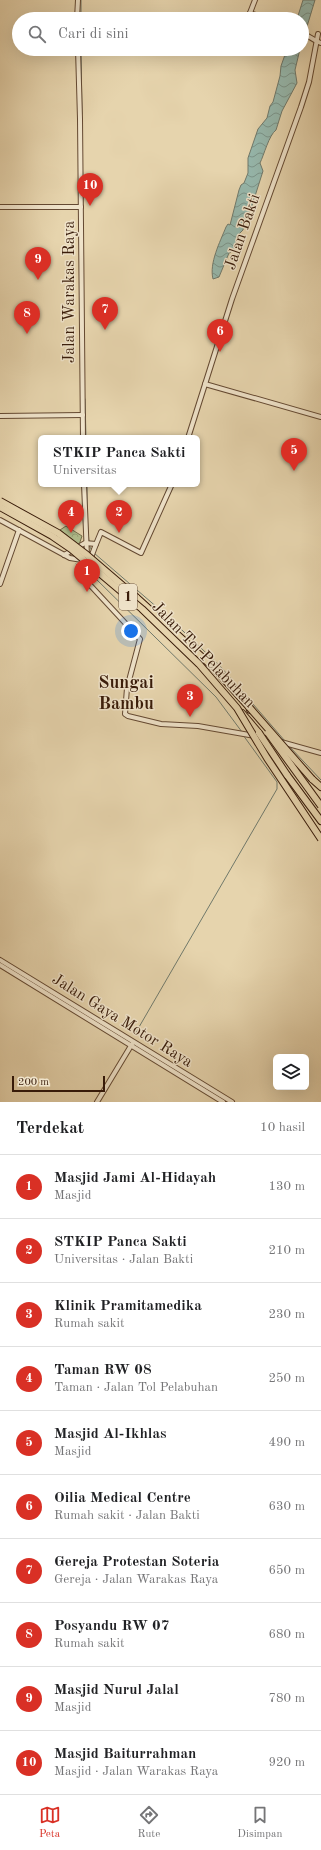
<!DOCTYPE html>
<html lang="id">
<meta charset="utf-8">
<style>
body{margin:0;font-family:"Old Standard TT",serif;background:#f6f6f6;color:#202124}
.controls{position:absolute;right:12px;bottom:12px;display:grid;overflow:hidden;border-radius:6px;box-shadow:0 4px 16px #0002}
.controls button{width:36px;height:36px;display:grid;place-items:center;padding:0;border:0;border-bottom:1px solid #e0e0e0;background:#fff;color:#202124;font:20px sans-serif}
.scale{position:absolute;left:12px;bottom:10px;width:93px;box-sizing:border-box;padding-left:4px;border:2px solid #381b09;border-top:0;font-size:11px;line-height:14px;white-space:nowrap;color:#381b09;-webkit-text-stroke:3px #efe3ca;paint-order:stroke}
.you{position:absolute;left:131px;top:631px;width:14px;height:14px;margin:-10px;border:3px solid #fff;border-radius:50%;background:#1a73e8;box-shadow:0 0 0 6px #1a73e833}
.badge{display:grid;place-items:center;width:26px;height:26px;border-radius:50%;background:#d93025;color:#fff;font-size:13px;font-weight:700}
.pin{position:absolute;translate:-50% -33px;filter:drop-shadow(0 1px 2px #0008)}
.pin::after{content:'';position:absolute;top:21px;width:14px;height:12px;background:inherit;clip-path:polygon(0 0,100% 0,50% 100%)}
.popup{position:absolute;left:38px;top:435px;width:162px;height:52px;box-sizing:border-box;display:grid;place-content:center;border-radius:6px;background:#fff;filter:drop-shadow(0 1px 3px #0005);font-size:13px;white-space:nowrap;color:#757577}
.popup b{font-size:15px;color:#202124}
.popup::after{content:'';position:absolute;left:50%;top:100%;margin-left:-8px;border:8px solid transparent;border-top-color:#fff}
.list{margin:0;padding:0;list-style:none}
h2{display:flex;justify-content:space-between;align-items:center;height:52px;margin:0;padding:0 16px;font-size:17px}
h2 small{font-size:13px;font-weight:400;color:#757577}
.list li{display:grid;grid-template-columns:26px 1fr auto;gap:12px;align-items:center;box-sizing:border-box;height:64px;padding:0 16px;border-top:1px solid #e0e0e0}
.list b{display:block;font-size:15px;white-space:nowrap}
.list p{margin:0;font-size:13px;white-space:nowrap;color:#757577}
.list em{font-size:13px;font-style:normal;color:#757577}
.icon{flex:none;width:22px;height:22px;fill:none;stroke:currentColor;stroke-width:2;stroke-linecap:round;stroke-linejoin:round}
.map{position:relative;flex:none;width:321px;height:1102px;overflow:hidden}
.search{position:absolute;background:#fff;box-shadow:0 4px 16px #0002;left:12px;right:12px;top:12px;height:44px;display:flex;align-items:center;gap:10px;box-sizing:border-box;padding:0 14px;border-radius:22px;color:#757577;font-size:15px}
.sheet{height:692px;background:#fff}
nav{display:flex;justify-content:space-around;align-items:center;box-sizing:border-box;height:56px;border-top:1px solid #e0e0e0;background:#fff;font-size:11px;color:#757577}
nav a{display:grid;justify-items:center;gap:2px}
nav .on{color:#d93025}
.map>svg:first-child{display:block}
</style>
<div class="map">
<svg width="321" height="1102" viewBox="0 0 321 1102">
<defs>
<pattern id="park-crowns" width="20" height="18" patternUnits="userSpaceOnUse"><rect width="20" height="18" fill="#b1be8d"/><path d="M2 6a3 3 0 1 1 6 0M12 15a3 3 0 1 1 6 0" fill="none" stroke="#99a378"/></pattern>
<pattern id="water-waves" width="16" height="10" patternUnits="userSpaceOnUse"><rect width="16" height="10" fill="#96b8ad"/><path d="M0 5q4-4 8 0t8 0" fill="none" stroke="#7b958b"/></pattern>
</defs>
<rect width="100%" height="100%" fill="#e6d4ad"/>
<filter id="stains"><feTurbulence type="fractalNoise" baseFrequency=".005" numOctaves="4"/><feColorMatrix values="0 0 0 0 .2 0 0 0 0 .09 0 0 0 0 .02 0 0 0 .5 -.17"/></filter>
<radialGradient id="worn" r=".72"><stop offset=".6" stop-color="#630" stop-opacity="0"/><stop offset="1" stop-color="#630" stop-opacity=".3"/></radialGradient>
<polygon fill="url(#park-crowns)" stroke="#746c4b" points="66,526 82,536 79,545 60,530"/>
<g fill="url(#water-waves)" stroke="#70796b">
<polygon points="303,0 315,0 302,43 302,19 297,19"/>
<path d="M287,49h13l-5,21 2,13 -15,28 -6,19c-7,5 -12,25 -16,33l3,8 -14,44 -5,9 -1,6 -4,4 -5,16 -5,3 -10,24 -6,2c-4,-16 7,-37 13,-52l2,-3 2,1 9,-35 2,-5 3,-2 4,-10v-15l10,-29 9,-11 3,-12 3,-4 7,-26 1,-10z"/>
</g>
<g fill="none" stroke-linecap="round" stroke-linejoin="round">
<g stroke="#70796b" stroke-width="1">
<polyline points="81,19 81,0"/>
<polyline points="81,49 82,114"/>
<polyline points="82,127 82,154"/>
<polyline points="83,192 83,185"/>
<polyline points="83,223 84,373"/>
<polyline points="85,399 86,438"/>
<polyline points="87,484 87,518"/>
<polyline points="88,531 89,542"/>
<polyline points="89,545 92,551"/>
<polyline points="94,553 166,615 220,666 285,741"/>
<polyline points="76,564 86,571"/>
<polyline points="94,577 216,697 242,732"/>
<polyline points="288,745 321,780"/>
<polyline points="135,1034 277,789 277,782 243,735"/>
</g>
<g stroke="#644932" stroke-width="6">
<g id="tertiary">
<polyline points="250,13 267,19"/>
<polyline points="77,19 78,0"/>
<polyline points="252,19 248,18 255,0"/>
<path d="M302,33c8,3 12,8 19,10"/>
<polyline points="78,49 80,119 83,438"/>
<polyline points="0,207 81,207"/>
<polyline points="205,384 321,417"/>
<polyline points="0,416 83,415"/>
<polyline points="188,438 232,299 301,107 309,82 318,34"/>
<polyline points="84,484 87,556"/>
<path d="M172,484l-31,69 -40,-21c-5,13 -19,41 -11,53l50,54 -13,49 -2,26 3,2 33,8 37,2 57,10"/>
<polyline points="0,520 70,558 82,560"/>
<polyline points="64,555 85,543 96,544"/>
<polyline points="0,584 19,530"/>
<polyline points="281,742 321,753"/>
<polyline points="0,960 232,1102"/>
<polyline points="0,965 223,1102"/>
<polyline points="97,1102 132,1044"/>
</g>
</g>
<g stroke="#381b09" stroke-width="8">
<g id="motorway">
<polyline points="136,597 214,668 249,707 250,710"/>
<polyline points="242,713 259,733"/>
<polyline points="287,775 321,821"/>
<polyline points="312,779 321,787"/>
</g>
</g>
<use href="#tertiary" stroke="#efe3ca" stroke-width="4"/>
<use href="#motorway" stroke="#e6d4ad" stroke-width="6"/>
<g stroke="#381b09" stroke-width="8" stroke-linecap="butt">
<g id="motorway-bridge">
<polyline points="0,501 58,533 87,555 136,597"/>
<polyline points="0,507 52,536 71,549 142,609 199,664 237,708 267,758 321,839"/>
<polyline points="249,707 312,779"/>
<polyline points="259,733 287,775"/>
<polyline points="268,733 321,806"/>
</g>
</g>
<use href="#motorway-bridge" stroke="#e6d4ad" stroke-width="6"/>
</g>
<g text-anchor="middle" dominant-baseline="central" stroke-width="3" stroke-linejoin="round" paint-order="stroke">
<rect fill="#efe3ca" stroke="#6f5743" stroke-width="1" x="119" y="584" width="18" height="26" rx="3"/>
<g font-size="15" font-weight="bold" fill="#381b09">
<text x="128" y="597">1</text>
</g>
<g font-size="16" fill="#381b09" stroke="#efe3ca">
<text transform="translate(243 232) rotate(-71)">Jalan Bakti</text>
<text transform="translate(70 292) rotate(-90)">Jalan Warakas Raya</text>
<text transform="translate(203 655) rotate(46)">Jalan Tol Pelabuhan</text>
<text transform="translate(122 1021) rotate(32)">Jalan Gaya Motor Raya</text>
</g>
<g font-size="18" font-weight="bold" fill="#381b09" stroke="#efe3ca">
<text x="126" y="683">Sungai<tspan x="126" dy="21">Bambu</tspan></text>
</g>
</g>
<rect width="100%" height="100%" filter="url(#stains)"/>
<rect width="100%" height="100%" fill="url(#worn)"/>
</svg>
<div class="controls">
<button><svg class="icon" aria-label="layers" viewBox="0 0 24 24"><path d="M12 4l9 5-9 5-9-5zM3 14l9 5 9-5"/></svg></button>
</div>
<div class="scale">200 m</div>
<div class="you"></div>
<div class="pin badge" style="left:87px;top:592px">1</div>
<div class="pin badge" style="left:119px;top:533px">2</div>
<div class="popup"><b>STKIP Panca Sakti</b>Universitas</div>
<div class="pin badge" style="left:190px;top:717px">3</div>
<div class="pin badge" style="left:71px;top:533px">4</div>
<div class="pin badge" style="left:294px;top:471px">5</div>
<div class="pin badge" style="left:220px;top:352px">6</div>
<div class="pin badge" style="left:105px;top:330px">7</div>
<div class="pin badge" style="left:27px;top:334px">8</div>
<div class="pin badge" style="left:38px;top:280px">9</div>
<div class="pin badge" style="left:90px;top:206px">10</div>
<div class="search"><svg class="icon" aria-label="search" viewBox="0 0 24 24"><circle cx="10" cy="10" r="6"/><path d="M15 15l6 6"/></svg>Cari di sini</div>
</div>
<section class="sheet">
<h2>Terdekat<small>10 hasil</small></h2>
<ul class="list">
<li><span class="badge">1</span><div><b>Masjid Jami Al-Hidayah</b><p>Masjid</p></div><em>130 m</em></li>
<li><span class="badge">2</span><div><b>STKIP Panca Sakti</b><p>Universitas · Jalan Bakti</p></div><em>210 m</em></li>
<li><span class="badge">3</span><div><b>Klinik Pramitamedika</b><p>Rumah sakit</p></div><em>230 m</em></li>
<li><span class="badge">4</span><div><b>Taman RW 08</b><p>Taman · Jalan Tol Pelabuhan</p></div><em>250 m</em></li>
<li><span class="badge">5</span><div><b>Masjid Al-Ikhlas</b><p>Masjid</p></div><em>490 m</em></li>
<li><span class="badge">6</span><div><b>Oilia Medical Centre</b><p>Rumah sakit · Jalan Bakti</p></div><em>630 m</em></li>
<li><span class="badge">7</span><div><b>Gereja Protestan Soteria</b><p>Gereja · Jalan Warakas Raya</p></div><em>650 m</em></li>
<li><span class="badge">8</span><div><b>Posyandu RW 07</b><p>Rumah sakit</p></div><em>680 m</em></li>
<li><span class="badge">9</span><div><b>Masjid Nurul Jalal</b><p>Masjid</p></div><em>780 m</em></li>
<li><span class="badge">10</span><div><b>Masjid Baiturrahman</b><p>Masjid · Jalan Warakas Raya</p></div><em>920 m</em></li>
</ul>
</section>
<nav>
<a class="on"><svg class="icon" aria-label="map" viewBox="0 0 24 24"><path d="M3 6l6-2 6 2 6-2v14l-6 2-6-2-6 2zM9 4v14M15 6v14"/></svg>Peta</a>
<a><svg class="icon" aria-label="directions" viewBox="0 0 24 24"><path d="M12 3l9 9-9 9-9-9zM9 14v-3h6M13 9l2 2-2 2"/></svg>Rute</a>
<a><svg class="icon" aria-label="saved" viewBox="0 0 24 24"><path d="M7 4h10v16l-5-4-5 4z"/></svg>Disimpan</a>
</nav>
